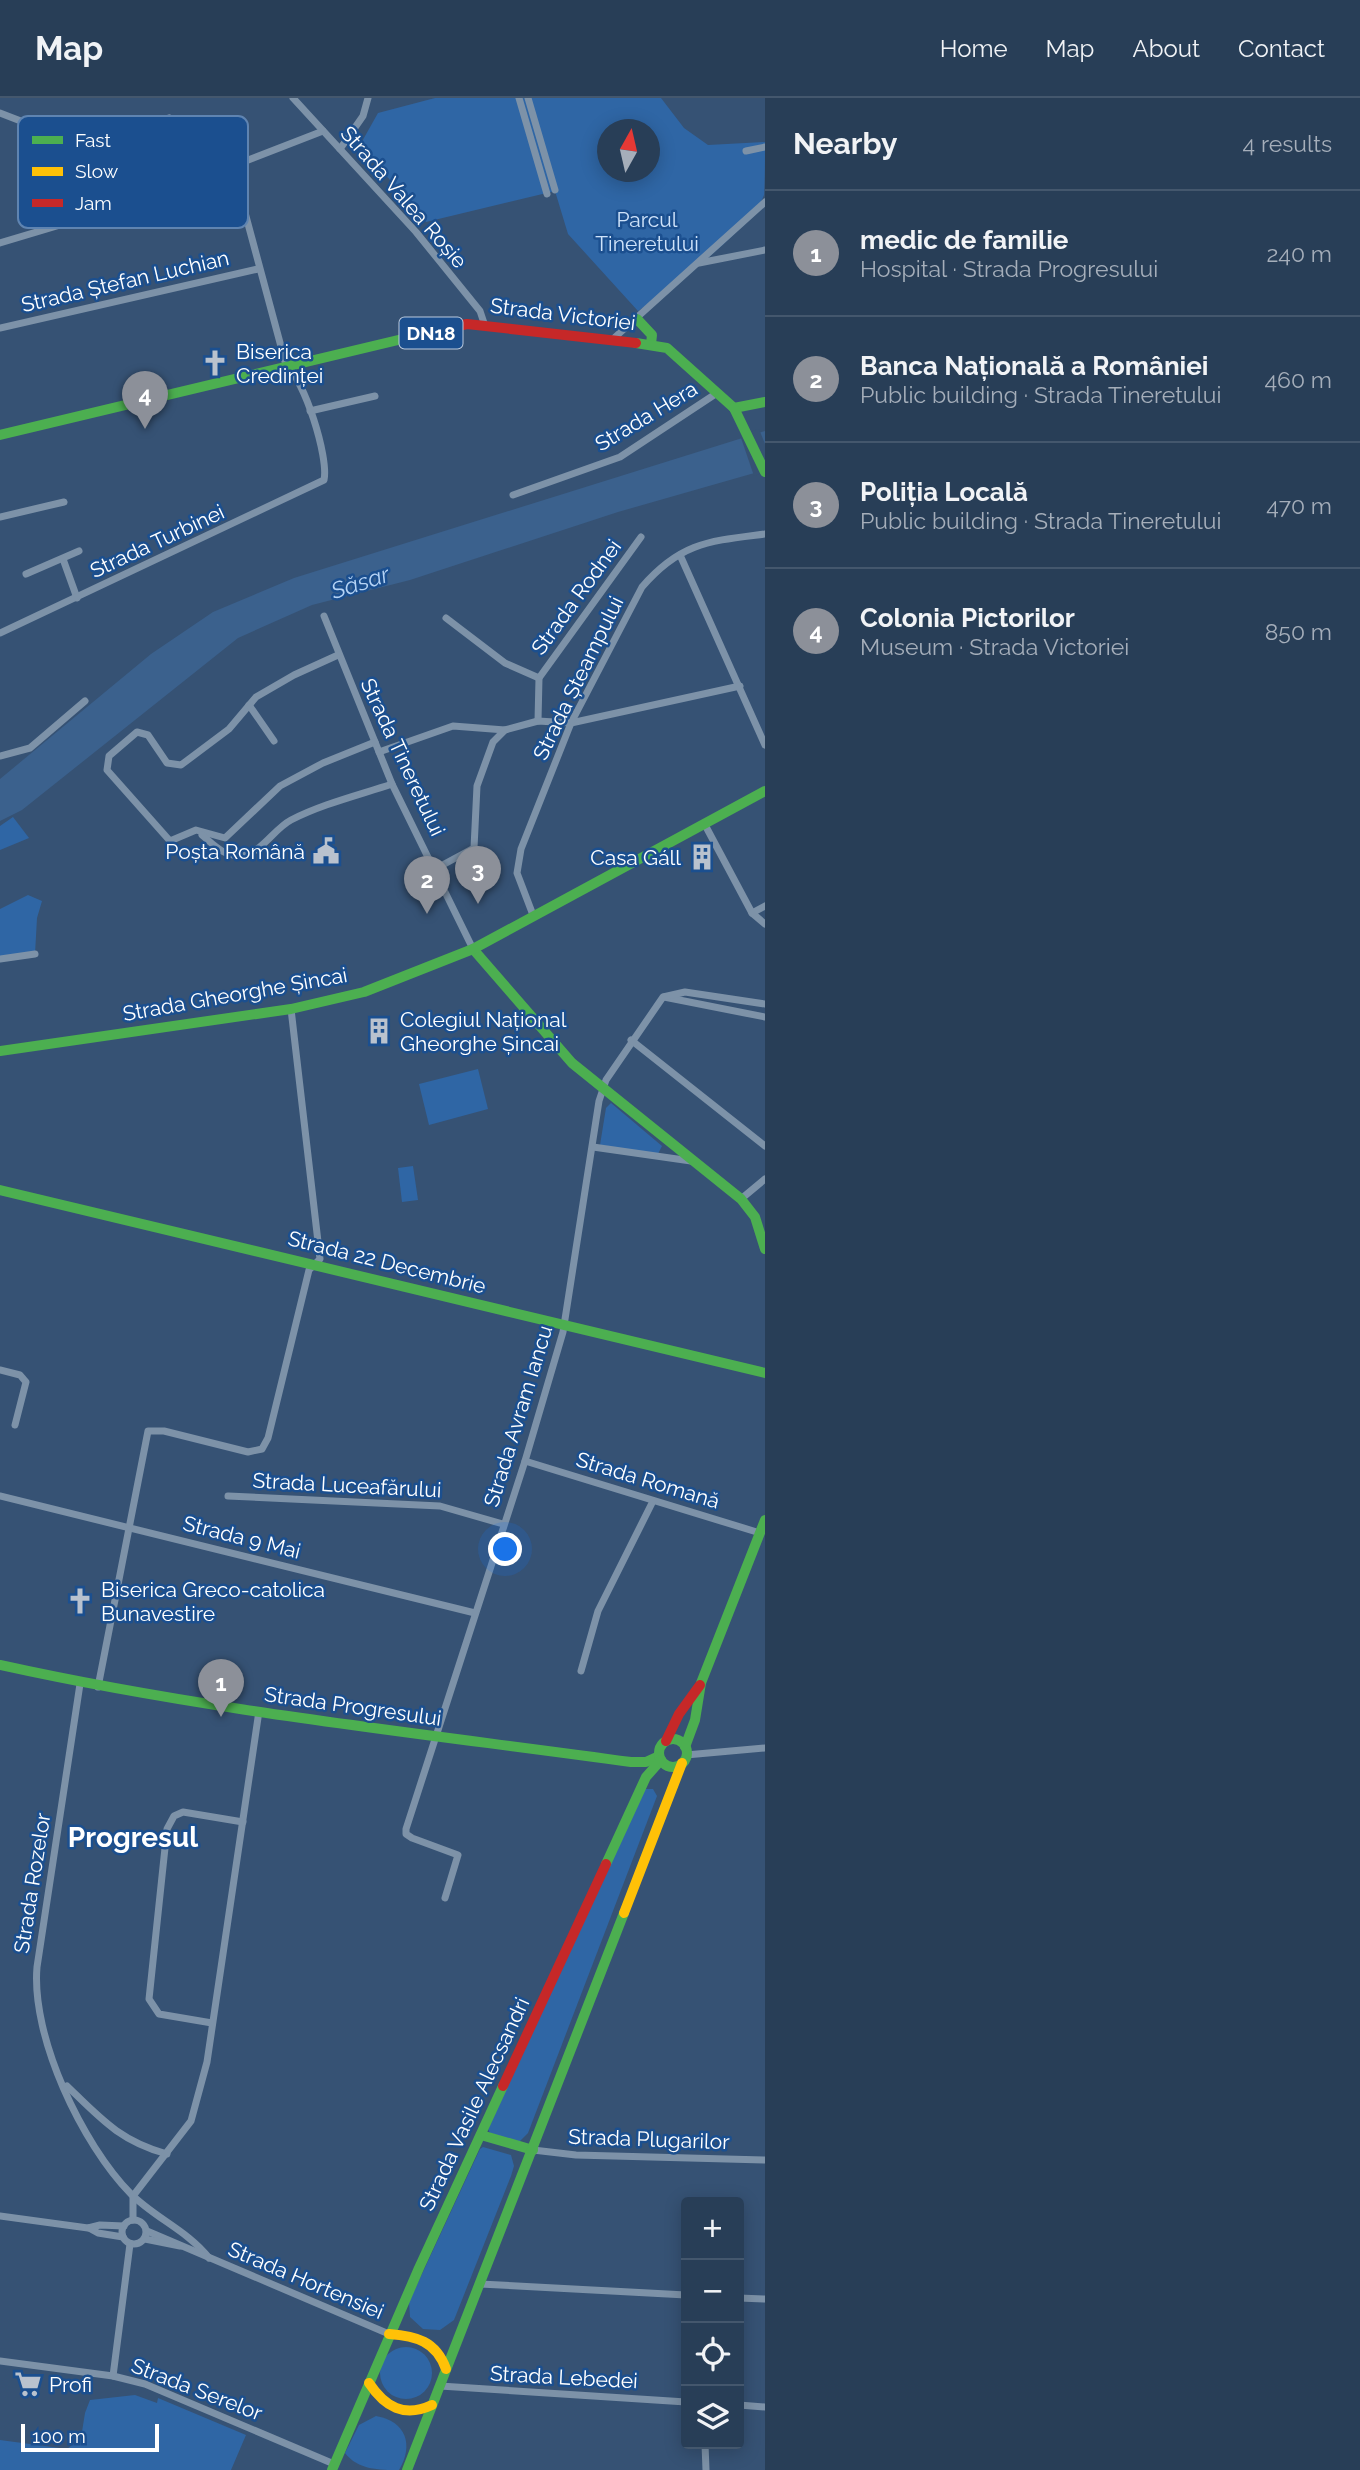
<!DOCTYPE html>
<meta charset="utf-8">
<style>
body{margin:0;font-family:Raleway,sans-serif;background:#30455d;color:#f1f3f6}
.controls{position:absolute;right:21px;bottom:21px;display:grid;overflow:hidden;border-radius:7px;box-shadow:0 4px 18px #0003}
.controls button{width:63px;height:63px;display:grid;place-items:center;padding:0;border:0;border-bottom:2px solid #44576d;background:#283e57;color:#f1f3f6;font:35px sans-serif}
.compass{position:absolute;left:597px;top:21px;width:63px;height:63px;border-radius:50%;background:#283e57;box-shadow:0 4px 18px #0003;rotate:8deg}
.scale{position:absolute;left:21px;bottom:18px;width:138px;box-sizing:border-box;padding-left:7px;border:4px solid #fff;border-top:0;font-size:19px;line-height:24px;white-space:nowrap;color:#fff;-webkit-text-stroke:5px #1b4f8f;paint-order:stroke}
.you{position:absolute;left:506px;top:1452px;width:24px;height:24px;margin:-18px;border:5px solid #fff;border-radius:50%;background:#1a73e8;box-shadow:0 0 0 10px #1a73e833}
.badge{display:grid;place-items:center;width:46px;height:46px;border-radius:50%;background:#8c9099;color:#fff;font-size:23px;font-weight:700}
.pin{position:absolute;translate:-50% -58px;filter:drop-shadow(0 2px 4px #0008)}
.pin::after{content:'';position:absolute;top:37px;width:24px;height:21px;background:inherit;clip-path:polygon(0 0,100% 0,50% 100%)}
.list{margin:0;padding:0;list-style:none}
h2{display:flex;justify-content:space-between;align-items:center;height:91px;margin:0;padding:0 28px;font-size:30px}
h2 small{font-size:23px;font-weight:400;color:#a5aeba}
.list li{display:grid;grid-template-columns:46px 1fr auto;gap:21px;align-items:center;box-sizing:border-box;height:126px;padding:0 28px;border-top:2px solid #44576d}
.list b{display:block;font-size:26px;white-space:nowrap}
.list p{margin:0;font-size:23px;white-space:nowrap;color:#a5aeba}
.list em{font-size:23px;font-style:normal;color:#a5aeba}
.icon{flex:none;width:38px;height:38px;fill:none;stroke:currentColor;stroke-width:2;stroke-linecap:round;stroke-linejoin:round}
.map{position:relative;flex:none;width:765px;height:2372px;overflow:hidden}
header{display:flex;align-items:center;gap:42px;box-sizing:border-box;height:98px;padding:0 35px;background:#283e57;border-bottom:2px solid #44576d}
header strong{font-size:33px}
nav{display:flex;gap:38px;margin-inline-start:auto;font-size:24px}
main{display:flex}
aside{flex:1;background:#283e57}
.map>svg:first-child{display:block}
</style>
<header>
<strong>Map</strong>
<nav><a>Home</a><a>Map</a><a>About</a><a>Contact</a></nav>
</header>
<main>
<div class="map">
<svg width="765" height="2372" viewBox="0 0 765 2372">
<rect width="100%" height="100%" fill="#365274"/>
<g fill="#2f66a5" fill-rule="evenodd">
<path d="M435,0h226l23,30 24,17 57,-3c0,15 0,39 -1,53 -13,35 -95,94 -126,116l-70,-77 -13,-43 -129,31 -66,-77 18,-32zM608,32h42v42h-42z"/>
<polygon points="13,719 29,740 0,752 0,728"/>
<polygon points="28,797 42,803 37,820 35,856 0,861 0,811"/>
<polygon points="478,971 488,1011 429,1027 419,986"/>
<polygon points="611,1005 662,1048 658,1056 600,1047 606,1010"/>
<polygon points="413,1068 418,1102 402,1104 398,1070"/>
<polygon points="644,1691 653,1691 657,1698 528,2035 519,2044 490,2035 488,2031"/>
<polygon points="483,2049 511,2057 514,2068 511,2078 454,2222 440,2232 423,2231 410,2219 409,2204 480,2051"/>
<circle cx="406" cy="2275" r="26"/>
<polygon points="135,2297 157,2305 158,2300 246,2337 231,2372 0,2372 0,2342 67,2351 81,2340 85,2315 90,2302"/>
<path d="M376,2318c30,5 38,29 23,54 -20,0 -41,0 -54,-17l14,-28z"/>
</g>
<polygon fill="#3b618d" points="765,333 765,372 618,414 410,482 312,507 238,540 22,712 0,723 0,681 151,556 213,514 294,480"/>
<polygon fill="#365274" points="759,331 765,346 765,374 754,378 740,337"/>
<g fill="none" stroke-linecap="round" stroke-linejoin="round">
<g stroke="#7d92a8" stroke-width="7">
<polyline points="293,0 416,134 480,213 484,225"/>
<polyline points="519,0 547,96"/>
<polyline points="528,0 555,92"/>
<polyline points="0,15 184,86"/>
<polyline points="169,20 179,42 171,81"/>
<polyline points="340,51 363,18 368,0"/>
<polyline points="746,53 765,49"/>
<polyline points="0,145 147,101 323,33"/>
<polyline points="699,165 765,152"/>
<polyline points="0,230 258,171"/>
<polyline points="613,241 765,104"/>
<polyline points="310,313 375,298"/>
<polyline points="513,397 620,359 717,295"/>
<polyline points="0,419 64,404"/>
<polyline points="680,457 765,647"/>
<polyline points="63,461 77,500"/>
<polyline points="26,476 79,453"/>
<polyline points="324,518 392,686 473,851"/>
<polyline points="446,520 505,565 539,580"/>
<path d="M0,535l324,-153c5,-23 -20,-101 -38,-115l-53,-197"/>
<polyline points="338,557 294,577 256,599 229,631 181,667 167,665 148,637 137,634 109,658 107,672 170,743 196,732 225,740 280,688 323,665 375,644"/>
<polyline points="249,607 274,643"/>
<polyline points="538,623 539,580 641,439"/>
<polyline points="379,654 453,628 505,632"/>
<polyline points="0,658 30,650 85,603"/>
<polyline points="704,725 752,815 765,826"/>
<path d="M202,737c12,10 24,24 42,20 19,-4 30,-26 47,-35 31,-16 68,-25 101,-36"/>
<polyline points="437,770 474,750 477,688 493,644 505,632 538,623 571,625 740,588"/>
<polyline points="752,815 765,808"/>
<path d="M533,817l-16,-42 4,-24 50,-126 71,-136c39,-45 68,-46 123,-53"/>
<polyline points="0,861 35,856"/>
<polyline points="664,899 765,919"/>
<polyline points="631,942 765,1048"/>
<polyline points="593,1049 691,1063"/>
<polyline points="741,1101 765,1081"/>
<polyline points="0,1272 20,1277 26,1284 15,1327"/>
<polyline points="525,1363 760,1435"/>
<polyline points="0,1398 475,1515"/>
<polyline points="228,1398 440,1408 503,1426"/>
<polyline points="581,1573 598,1513 653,1403"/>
<path d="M80,1586l-43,283c-6,70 45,177 94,227 24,24 57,37 78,64"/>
<polyline points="98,1589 148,1333 164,1333 248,1354 262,1351 268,1340 309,1172 320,1161 291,911"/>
<polyline points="686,1657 765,1650"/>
<polyline points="445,1800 458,1757 412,1740 406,1736 406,1731 525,1363 563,1234 599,1003 606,982 663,899 685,894 765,906"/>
<polyline points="212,1925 159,1916 149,1901 167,1731 174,1718 183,1714 243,1724"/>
<path d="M67,1988c34,33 53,55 100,68"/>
<polyline points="533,2052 576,2057 765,2062"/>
<polyline points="0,2118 88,2130 100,2127 124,2128"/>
<circle cx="134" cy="2134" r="12"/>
<polyline points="133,2122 133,2098 191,2023 207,1964 259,1613"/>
<polyline points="89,2130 98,2135 123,2139"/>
<polyline points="147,2133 389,2236"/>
<polyline points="145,2141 180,2148"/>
<polyline points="480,2186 686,2197"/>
<polyline points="739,2200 765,2201"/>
<polyline points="0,2263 113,2278 145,2286 334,2366"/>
<polyline points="113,2278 130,2146"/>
<polyline points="440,2288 686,2304"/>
<polyline points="739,2307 765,2309"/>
<polyline points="705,2346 706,2372"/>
</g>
<g stroke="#4caf50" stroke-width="10">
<polyline points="637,221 652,237 651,246"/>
<polyline points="636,245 667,250 734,310 765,304"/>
<polyline points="734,310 765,374"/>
<polyline points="0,337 436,233"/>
<polyline points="473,851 572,965 741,1101 755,1119 765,1151"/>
<polyline points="0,953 291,911 364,894 473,851 765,693"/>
<polyline points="0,1092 765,1275"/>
<path d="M0,1567c208,46 420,68 631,97h15l13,-6"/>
<circle cx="673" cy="1655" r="14"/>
<polyline points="685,1649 695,1622 701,1585 765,1422"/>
<polyline points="606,1766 646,1679 661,1662"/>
<polyline points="481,2037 533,2052"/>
<polyline points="332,2372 419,2170 503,1988"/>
<polyline points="407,2372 624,1815"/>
</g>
<g stroke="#ffc107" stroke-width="10">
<polyline points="624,1815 682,1665"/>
<path d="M389,2236c27,2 47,7 57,35"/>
<path d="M369,2285c16,24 35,35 63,22"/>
</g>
<g stroke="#c62828" stroke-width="10">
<polyline points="436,233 467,226 636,245"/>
<polyline points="666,1643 679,1616 700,1587"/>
<polyline points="503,1988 606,1766"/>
</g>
</g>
<defs>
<g id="church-bare" transform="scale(2.1)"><path d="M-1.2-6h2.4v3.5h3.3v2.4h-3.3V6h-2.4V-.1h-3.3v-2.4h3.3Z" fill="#b9c2ce" stroke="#1b4f8f" stroke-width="2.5" paint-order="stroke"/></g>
<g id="civic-bare" transform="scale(2.1)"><path d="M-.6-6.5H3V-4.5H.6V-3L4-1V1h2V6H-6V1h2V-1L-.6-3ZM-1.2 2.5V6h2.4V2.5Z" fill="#b9c2ce" stroke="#1b4f8f" stroke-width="2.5" paint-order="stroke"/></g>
<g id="building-bare" transform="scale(2.1)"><path d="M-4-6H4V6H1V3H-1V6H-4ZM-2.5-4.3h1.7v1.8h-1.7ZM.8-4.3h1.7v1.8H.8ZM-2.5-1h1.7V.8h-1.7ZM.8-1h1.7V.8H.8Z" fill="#b9c2ce" stroke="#1b4f8f" stroke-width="2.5" paint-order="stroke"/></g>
<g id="supermarket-bare" transform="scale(2.1)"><path d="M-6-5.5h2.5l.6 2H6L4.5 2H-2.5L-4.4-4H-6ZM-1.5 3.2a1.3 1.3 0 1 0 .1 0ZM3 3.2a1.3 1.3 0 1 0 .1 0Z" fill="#b9c2ce" stroke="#1b4f8f" stroke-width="2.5" paint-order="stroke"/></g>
</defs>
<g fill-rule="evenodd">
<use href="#church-bare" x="215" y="265"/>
<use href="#civic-bare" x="326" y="753"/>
<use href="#building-bare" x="702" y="759"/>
<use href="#building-bare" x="379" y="933"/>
<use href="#church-bare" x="80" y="1503"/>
<use href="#supermarket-bare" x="28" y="2286"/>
</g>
<g text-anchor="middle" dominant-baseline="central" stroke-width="5" stroke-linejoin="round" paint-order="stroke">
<rect fill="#1b4f8f" stroke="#bbcadd" stroke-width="2" x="399.5" y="219.5" width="63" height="31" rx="5"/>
<g font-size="19" font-weight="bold" fill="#fff">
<text x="431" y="235">DN18</text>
</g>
<g font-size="21" fill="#fff" stroke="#1b4f8f">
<text transform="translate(404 99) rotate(49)">Strada Valea Roșie</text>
<text transform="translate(125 183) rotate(-13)">Strada Ștefan Luchian</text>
<text transform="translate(563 216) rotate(7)">Strada Victoriei</text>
<text transform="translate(646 318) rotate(-31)">Strada Hera</text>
<text transform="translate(157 443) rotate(-25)">Strada Turbinei</text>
<text transform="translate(576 499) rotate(-54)">Strada Rodnei</text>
<text transform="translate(578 580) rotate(-64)">Strada Șteampului</text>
<text transform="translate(403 659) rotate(65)">Strada Tineretului</text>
<text transform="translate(235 896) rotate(-10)">Strada Gheorghe Șincai</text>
<text transform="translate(387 1164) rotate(14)">Strada 22 Decembrie</text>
<text transform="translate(518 1318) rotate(-73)">Strada Avram Iancu</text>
<text transform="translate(648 1382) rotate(17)">Strada Romană</text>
<text transform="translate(347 1387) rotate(3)">Strada Luceafărului</text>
<text transform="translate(242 1439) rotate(14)">Strada 9 Mai</text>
<text transform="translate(353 1608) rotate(8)">Strada Progresului</text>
<text transform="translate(32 1785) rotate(-81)">Strada Rozelor</text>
<text transform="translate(474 2006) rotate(-65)">Strada Vasile Alecsandri</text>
<text transform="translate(649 2041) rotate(2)">Strada Plugarilor</text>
<text transform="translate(306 2182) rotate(23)">Strada Hortensiei</text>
<text transform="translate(564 2279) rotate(3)">Strada Lebedei</text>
<text transform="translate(197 2291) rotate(21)">Strada Serelor</text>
</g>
<g font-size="21" fill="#cfe3fa" stroke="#1b4f8f">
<text x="647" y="121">Parcul<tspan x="647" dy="24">Tineretului</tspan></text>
</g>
<g font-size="21" fill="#fff" stroke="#1b4f8f" text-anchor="start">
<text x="236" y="253">Biserica<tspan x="236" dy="24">Credinței</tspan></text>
<text x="305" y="753" text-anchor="end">Poșta Română</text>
<text x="681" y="759" text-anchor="end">Casa Gáll</text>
<text x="400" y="921">Colegiul Național<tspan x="400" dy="24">Gheorghe Șincai</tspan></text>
<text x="101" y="1491">Biserica Greco-catolica<tspan x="101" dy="24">Bunavestire</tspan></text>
<text x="49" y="2286">Profi</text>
</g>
<g font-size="23" font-style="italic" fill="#b5d3f5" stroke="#1b4f8f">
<text transform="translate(360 484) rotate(-18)">Săsar</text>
</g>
<g font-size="28" font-weight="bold" fill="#fff" stroke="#1b4f8f">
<text x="133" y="1739">Progresul</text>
</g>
</g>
<rect x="18" y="18" width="230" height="112" rx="10" fill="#1b4f8f" stroke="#5f84b1" stroke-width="2"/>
<rect x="32" y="38" width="31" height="8" fill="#4caf50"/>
<rect x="32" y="69" width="31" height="9" fill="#ffc107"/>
<rect x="32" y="101" width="31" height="8" fill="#c62828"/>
<g font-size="19" fill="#fff">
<text x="75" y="49">Fast</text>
<text x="75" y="80">Slow</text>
<text x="75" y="112">Jam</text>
</g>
</svg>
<div class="controls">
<button>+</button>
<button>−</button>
<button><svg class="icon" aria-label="locate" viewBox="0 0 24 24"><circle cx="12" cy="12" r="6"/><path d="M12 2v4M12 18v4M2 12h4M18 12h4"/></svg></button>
<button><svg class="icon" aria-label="layers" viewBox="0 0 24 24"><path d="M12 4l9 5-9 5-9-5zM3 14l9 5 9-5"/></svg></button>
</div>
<svg class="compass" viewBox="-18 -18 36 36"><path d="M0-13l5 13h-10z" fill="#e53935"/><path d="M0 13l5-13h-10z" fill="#a5aeba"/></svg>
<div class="scale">100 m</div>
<div class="you"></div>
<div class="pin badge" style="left:221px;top:1619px">1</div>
<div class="pin badge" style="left:427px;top:816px">2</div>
<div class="pin badge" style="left:478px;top:806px">3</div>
<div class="pin badge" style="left:145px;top:331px">4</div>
</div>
<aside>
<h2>Nearby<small>4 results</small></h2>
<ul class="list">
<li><span class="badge">1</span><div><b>medic de familie</b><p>Hospital · Strada Progresului</p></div><em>240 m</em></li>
<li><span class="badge">2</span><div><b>Banca Națională a României</b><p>Public building · Strada Tineretului</p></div><em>460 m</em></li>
<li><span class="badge">3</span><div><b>Poliția Locală</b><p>Public building · Strada Tineretului</p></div><em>470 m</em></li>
<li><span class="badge">4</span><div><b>Colonia Pictorilor</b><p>Museum · Strada Victoriei</p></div><em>850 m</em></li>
</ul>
</aside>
</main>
